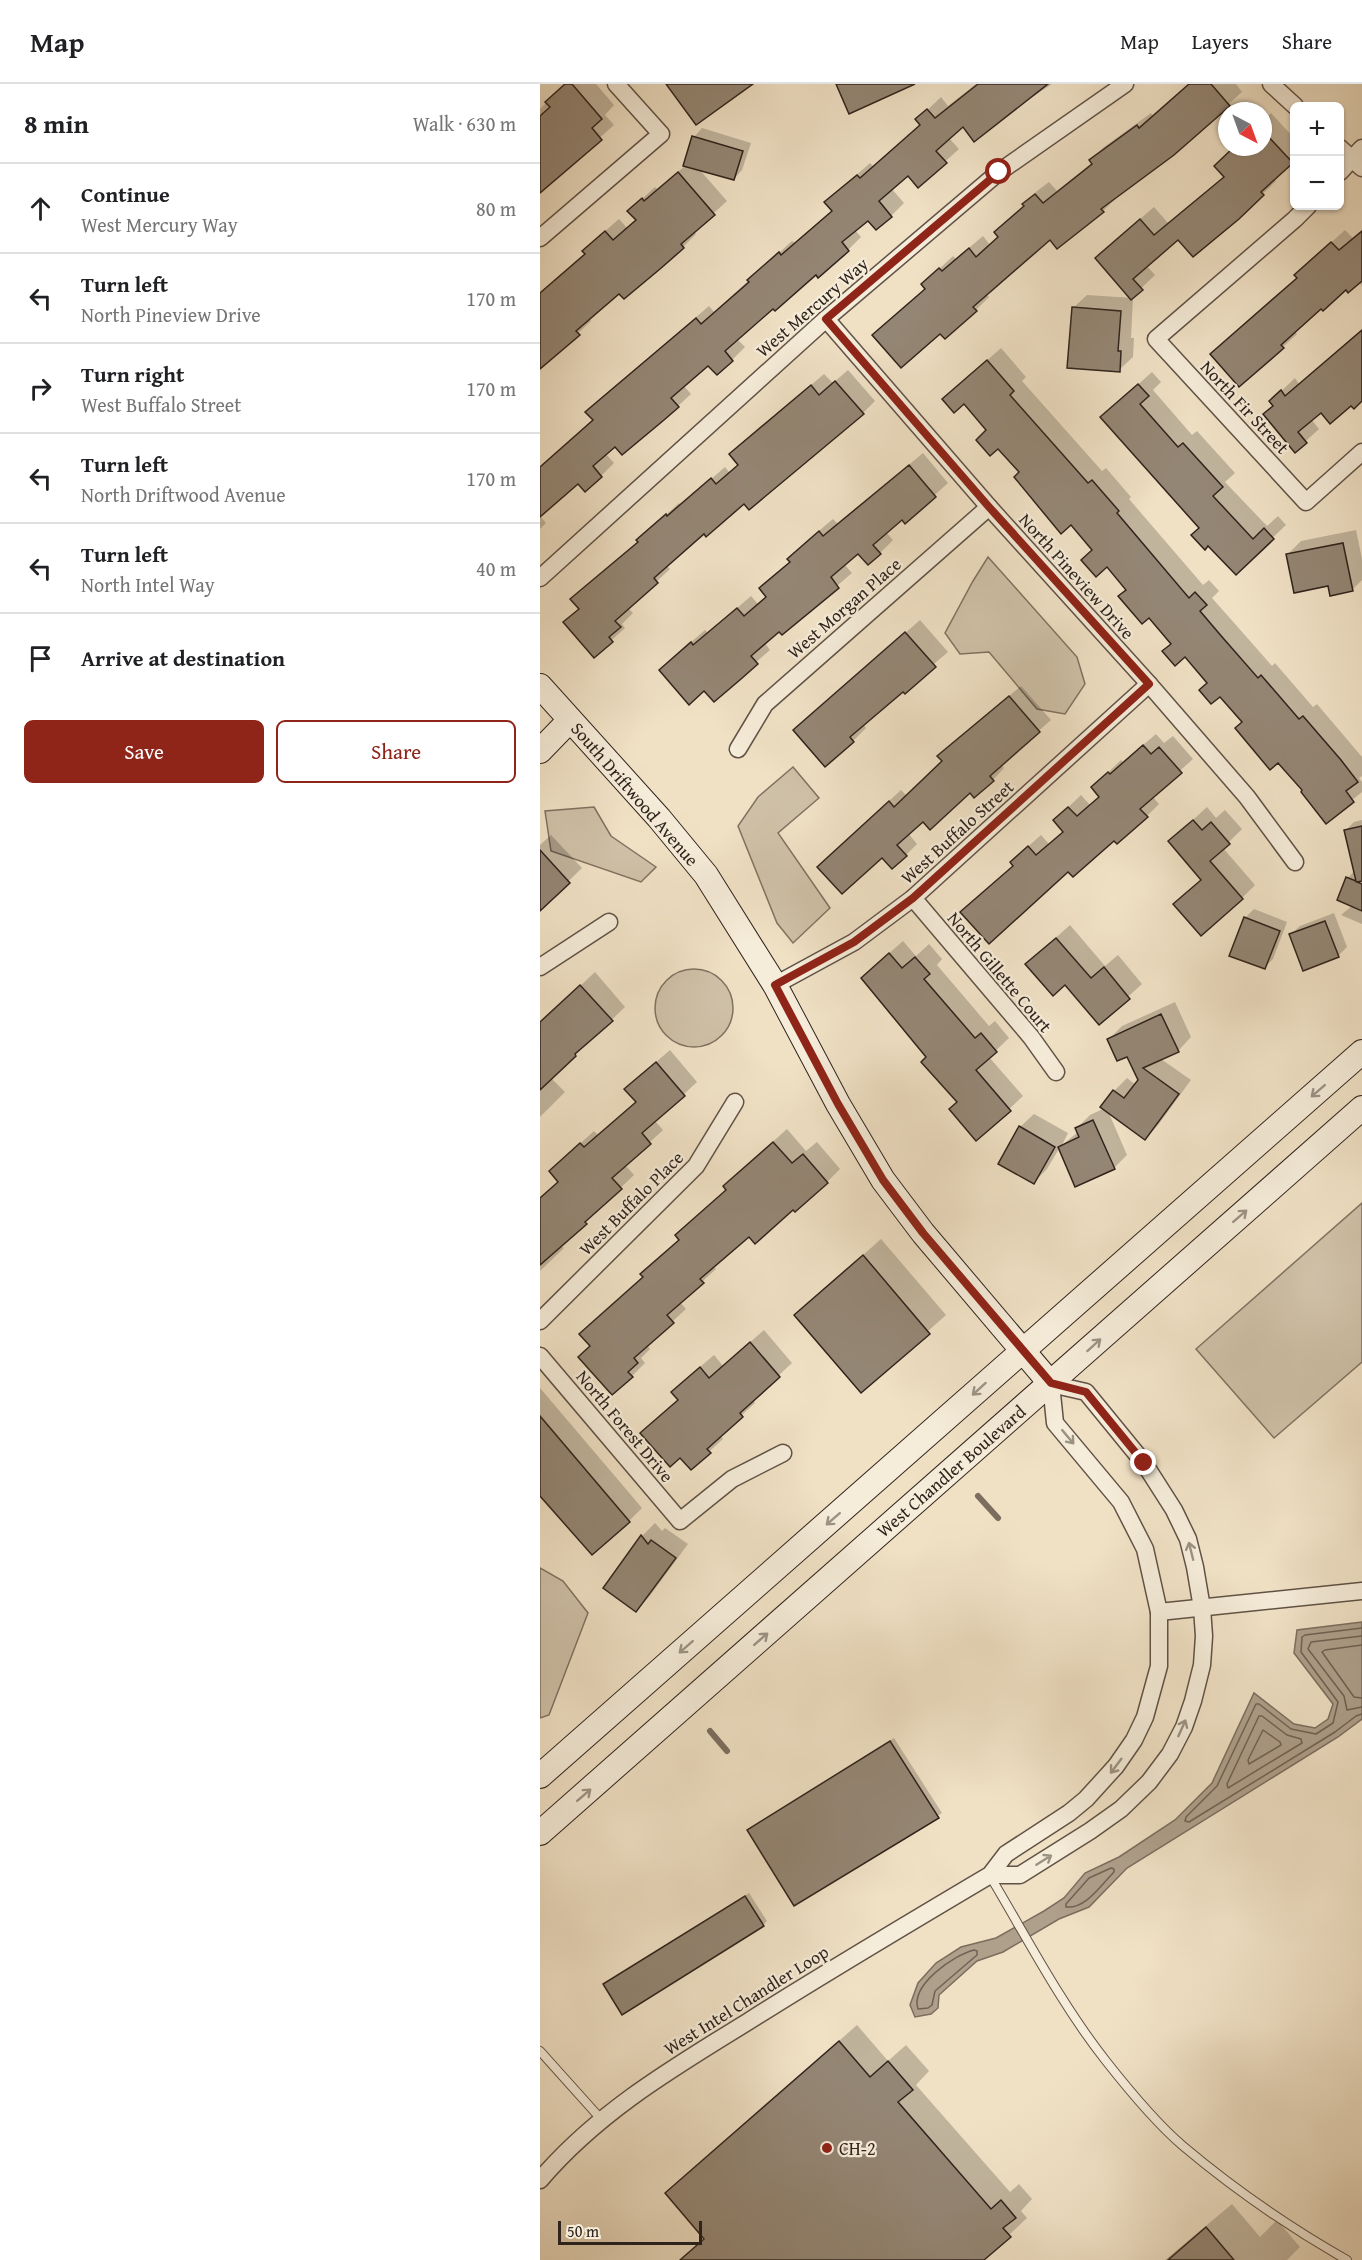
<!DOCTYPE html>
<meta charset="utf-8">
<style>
body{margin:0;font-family:"Gentium Book Plus",serif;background:#f2f2f2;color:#202124}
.controls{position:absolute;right:18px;top:18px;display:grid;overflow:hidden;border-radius:9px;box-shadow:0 2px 4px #0004}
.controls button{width:54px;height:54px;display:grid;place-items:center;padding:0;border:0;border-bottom:2px solid #e0e0e0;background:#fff;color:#202124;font:30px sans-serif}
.compass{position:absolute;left:678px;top:18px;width:54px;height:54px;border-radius:50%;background:#fff;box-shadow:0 2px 4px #0004;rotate:139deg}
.scale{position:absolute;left:18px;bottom:15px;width:144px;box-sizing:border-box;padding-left:6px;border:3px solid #30231c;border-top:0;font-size:16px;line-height:21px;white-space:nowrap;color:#30231c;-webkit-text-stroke:4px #f5ecd9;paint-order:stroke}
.stop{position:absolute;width:18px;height:18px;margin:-14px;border:4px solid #8f2418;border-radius:50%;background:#fff}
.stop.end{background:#8f2418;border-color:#fff;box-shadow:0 2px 6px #0008}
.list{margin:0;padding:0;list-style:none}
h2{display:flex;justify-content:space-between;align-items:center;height:78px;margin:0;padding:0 24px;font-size:26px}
h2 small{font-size:20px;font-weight:400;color:#757577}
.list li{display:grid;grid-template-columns:39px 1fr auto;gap:18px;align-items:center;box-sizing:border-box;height:90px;padding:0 24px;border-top:2px solid #e0e0e0}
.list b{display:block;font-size:22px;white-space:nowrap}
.list p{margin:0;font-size:20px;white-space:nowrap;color:#757577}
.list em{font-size:20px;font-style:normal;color:#757577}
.actions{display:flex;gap:12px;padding:18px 24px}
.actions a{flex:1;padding:14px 0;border:2px solid #8f2418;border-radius:9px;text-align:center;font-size:21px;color:#8f2418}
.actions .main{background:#8f2418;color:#fff}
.icon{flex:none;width:33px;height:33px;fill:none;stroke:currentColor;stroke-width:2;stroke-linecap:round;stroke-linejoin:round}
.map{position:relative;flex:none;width:822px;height:2176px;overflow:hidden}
header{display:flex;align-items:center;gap:36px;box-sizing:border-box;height:84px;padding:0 30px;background:#fff;border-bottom:2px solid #e0e0e0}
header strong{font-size:28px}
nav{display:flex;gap:33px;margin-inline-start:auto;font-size:21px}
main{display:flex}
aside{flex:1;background:#fff}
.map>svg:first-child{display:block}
</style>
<header>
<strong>Map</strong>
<nav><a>Map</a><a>Layers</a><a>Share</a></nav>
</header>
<main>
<aside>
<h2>8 min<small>Walk · 630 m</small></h2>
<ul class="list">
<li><svg class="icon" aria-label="ahead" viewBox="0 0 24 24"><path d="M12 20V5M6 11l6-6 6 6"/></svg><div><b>Continue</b><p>West Mercury Way</p></div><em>80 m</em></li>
<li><svg class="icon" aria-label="left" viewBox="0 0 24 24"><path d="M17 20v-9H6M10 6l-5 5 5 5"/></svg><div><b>Turn left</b><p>North Pineview Drive</p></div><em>170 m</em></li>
<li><svg class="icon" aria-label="right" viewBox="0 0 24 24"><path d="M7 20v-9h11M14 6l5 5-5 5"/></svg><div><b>Turn right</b><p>West Buffalo Street</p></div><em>170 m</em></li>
<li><svg class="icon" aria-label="left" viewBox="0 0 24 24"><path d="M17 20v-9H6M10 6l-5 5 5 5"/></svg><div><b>Turn left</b><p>North Driftwood Avenue</p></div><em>170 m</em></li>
<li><svg class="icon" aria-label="left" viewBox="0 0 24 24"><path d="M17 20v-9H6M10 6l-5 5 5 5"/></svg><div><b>Turn left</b><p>North Intel Way</p></div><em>40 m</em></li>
<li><svg class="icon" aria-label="arrive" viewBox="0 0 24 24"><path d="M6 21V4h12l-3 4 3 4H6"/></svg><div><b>Arrive at destination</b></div></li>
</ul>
<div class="actions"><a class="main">Save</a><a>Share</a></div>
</aside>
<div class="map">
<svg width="822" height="2176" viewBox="0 0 822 2176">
<rect width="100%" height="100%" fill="#f0e1c5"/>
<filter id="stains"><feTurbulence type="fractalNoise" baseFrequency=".00333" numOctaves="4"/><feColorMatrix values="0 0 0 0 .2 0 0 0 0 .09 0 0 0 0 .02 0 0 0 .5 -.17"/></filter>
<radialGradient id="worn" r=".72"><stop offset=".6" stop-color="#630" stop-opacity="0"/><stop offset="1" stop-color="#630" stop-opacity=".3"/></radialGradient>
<g fill="#cfc1a8" stroke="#807262" stroke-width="1.5">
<polygon points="448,473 537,573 545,600 525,630 497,625 449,568 420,570 405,549 433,497"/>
<polygon points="253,683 279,714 238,749 290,824 253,859 237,839 198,742 218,713"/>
<polygon points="54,723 71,752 116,783 101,798 11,767 5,727"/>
<circle cx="154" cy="924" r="39"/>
<polygon points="822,1119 822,1278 734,1354 656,1265"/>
<polygon points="0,1484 23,1497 48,1529 9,1631 0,1634"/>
</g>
<polygon fill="#afa08c" stroke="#7c6e5f" stroke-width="1.5" points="822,1538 822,1635 798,1653 587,1784 549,1823 519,1835 463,1868 437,1877 399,1911 398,1924 391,1930 375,1933 370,1921 378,1899 396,1879 421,1863 456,1854 504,1827 524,1814 545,1789 579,1773 635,1736 672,1699 714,1609 754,1640 775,1644 788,1635 793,1620 754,1569 757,1546"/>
<g fill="#0003">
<polygon points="25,0 56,0 74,21 65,31 74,41 0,107 0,25"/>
<polygon points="436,0 512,0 494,12 493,10 423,41 409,54 419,65 378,102 368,90 351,104 364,119 351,132 337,144 328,135 315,146 321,153 308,166 279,192 276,189 233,223 197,255 205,263 192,276 169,279 143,301 151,310 138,322 75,360 65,369 74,379 61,392 38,398 0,431 0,383 54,336 47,328 60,315 169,222 174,228 252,157 255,159 293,126 286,118 330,79 334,83 382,40 380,33 401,13 408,22"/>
<polygon points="649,0 696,0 702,8 633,70 576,114 563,127 510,154 446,210 449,213 436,226 386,204 383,200 413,172 416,175 443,152 450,161 497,107 509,98 517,107 553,78 551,76 564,63 611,29 613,32"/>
<polygon points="731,29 754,54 754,75 733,95 736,97 698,134 638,153 606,181 615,191 591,214 570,161 614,123 628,139 685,92 695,63 723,63 723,37"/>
<polygon points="162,44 211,59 202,86 194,95 158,84 187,117 154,147 156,150 143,163 120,183 79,208 49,234 51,237 0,285 0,210 46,169 57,154 79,135 87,144 97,136 89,127 115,103 117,105 145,82 154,53"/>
<polygon points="805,146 813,154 822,146 822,202 819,198 806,204 781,223 754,247 757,250 743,263 699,301 758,193 769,178"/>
<polygon points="547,211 593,214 591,254 594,254 593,273 579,286 533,224"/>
<polygon points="822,246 822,315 781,327 771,335 779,345 756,366 731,317 755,294 759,300"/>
<polygon points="461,264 486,293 482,297 562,387 566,384 591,413 589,415 663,501 669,496 679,507 672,514 696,541 732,582 735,579 773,623 777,620 822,673 822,692 819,694 822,698 822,708 789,735 633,559 531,439 481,388 418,302"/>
<polygon points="308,286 335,317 323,329 164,448 126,481 130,485 88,524 93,529 82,540 85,544 54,572 25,539 99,457 98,456 139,419 141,421 185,383 189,388 199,380 204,358 284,290 293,299"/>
<polygon points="612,288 621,298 613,306 652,351 657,347 695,389 685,398 727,442 738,432 746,441 696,489 661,444 562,333"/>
<polygon points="383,369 408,399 365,438 362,434 346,448 353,456 340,469 318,467 304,480 312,489 242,549 239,546 224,558 230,566 174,615 134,573 165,546 168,549 211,512 218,520 227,512 221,504 251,477 262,461 293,435 298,440"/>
<polygon points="0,432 6,439 0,445"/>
<polygon points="816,446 822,475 822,496 812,506 790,501 747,471 761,457"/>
<polygon points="380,536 408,568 323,640 326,644 313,657 255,646"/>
<polygon points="481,602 511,636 461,680 464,684 453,696 430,707 383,736 368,749 377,760 366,771 290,771 361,706 367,712 404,677 400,672 411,660"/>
<polygon points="616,650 624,659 633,652 653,675 612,712 619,720 607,732 529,786 422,828 474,781 484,766 501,751 509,760 524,747 515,736 541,711 550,721 561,712 553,703 581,676 583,678"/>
<polygon points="667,723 676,734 685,726 702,745 683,764 715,801 702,814 630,757"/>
<polygon points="822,736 822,771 805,747 814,738"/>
<polygon points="11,751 42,784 0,825 0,761"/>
<polygon points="816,785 822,788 822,840 801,831 813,821 808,794"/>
<polygon points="714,825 747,838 733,875 724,884 705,834"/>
<polygon points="794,829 807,863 798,872 751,850 760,842"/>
<polygon points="530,841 565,882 578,871 602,900 559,939 501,867"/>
<polygon points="363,857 376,872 389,860 402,875 397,881 449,942 455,937 469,954 449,973 483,1012 437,1055 418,1018 388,973 336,881"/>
<polygon points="55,888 85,923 11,994 25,1008 0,1033 0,940"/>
<polygon points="635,918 651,953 638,967 621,975 651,996 618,1041 605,1054 568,1027 587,1071 574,1084 520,1063 507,1085 494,1098 480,1043 494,1030 528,1049 522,1061 538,1048 537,1044 550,1031 565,1024 574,1007 587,994 596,1001 600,996 588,971 569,955 582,942"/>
<polygon points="130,966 157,998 115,1037 123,1046 85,1081 94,1091 20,1161 24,1164 0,1187 0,1114 20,1097 24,1074 54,1047 58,1051 97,1017 100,992"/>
<polygon points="247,1045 266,1067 277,1058 300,1085 287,1098 253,1123 209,1151 173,1182 176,1185 140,1218 146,1225 107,1261 110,1265 101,1274 105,1279 92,1292 51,1261 41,1250 104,1193 140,1155 137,1151 188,1105 185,1102 198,1089"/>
<polygon points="341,1155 406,1231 321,1307 256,1231"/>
<polygon points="224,1246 252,1279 213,1315 215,1319 180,1351 183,1355 151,1384 140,1315 146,1295 174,1271 183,1282"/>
<polygon points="0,1304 102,1424 89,1437 0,1408"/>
<polygon points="115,1439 122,1447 125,1444 148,1460 109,1513 96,1526 65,1504 102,1452"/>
<polygon points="354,1654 402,1729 255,1820 208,1746"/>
<polygon points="209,1809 227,1837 223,1841 65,1900"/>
<polygon points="317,1941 348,1977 366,1961 389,1987 376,2001 470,2108 479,2100 492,2115 481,2127 487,2134 442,2176 140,2176 165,2154 127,2109"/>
<polygon points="692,2120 720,2153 737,2136 760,2163 747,2176 625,2176"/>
</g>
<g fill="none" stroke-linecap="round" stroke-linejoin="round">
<g stroke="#706254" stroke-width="1.5">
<polyline points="822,1544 765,1551 762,1553 761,1568 798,1618 793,1639 776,1650 751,1645 719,1620 716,1620 677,1702 646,1733 645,1737 649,1738 795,1648 816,1632 822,1630"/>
<polyline points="822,1552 771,1558 768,1565 804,1612 807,1626 822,1623"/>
<polyline points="822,1561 785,1566 782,1568 814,1613 822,1614"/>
<polygon points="719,1632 722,1632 747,1651 761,1655 762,1659 688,1704 687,1700"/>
<polygon points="723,1646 740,1658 741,1661 709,1680 708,1676"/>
<path d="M571,1784l3,1v3c-13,13 -28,37 -48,35v-3l23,-26z"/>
<path d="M434,1866l3,1v4l-42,36 -3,14 -4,3 -10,1c-8,-24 36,-54 56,-59z"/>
</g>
<g stroke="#7c6e5f" stroke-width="6">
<polyline points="438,1412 458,1434"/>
<polyline points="170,1647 187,1667"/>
</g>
</g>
<g fill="#948674" stroke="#30231c" stroke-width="1.5">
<polygon points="25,0 32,0 62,35 52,44 62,56 0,109 0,32 10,23 5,18"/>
<polygon points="126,0 213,0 156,41"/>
<polygon points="296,0 375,0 309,30"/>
<polygon points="438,0 508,0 434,58 423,43 396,67 407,79 378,104 368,92 339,117 352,133 336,146 328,137 302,158 309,167 278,194 276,191 235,227 233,225 185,267 193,277 177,291 168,282 131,314 139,323 124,336 82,371 75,363 53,382 62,393 45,408 38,400 0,433 0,383 53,336 45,328 156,234 161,240 209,198 207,196 239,168 241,171 292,127 284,118 317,91 320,94 380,41 375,35 387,25 395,34"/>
<polygon points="649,0 671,0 690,22 634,71 561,125 564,128 517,165 510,156 433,223 437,227 405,255 400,250 361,284 332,251 385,205 381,200 399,184 402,187 429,164 436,173 458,153 454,148 484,122 482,120 495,110 503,119 552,80 549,76 597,41 599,44"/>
<polygon points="723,47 753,79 721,108 724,111 699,135 653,173 638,156 593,195 603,206 591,216 555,174 600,135 614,151 684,93 674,82 694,63 723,63"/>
<polygon points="152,52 203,67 194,96 143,82"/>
<polygon points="138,88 175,131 141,160 144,164 120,185 84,215 79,210 36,247 40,251 0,285 0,209 45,170 42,167 65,147 73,156 96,136 87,127 102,114 104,117"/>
<polygon points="822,147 822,197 808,209 806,206 783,227 781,225 741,261 744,264 699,303 670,270 757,194 754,191 791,158 799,166"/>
<polygon points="532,223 581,227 578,267 581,267 580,288 527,284"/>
<polygon points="822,246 822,317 814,325 811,322 790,340 781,329 758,348 767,359 755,369 723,330 733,322 729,317 741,306 745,312"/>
<polygon points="447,276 474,307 470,311 548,399 552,396 579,427 577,429 649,514 655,508 667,521 660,527 683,554 718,594 721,591 759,635 763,632 801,676 818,698 806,707 814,718 786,740 761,708 762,706 738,679 730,686 695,644 702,638 680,613 671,620 659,606 667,599 645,573 635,582 622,567 631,560 609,534 602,540 578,512 586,506 567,483 556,493 541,476 552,466 531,441 521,450 474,393 479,388 458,365 450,372 436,356 446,346 424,320 414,329 402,315"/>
<polygon points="295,297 324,330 209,426 204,420 166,453 164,450 114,494 118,499 75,537 81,543 69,553 73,558 54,574 23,538 39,525 30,515 98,458 96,456 126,430 127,432 171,394 176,400 198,381 189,370 271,301 279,311"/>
<polygon points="598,300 609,312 600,320 638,363 643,359 683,403 673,412 713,455 724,444 734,455 696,491 668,462 665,466 651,451 659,444 560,333"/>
<polygon points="369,381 396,413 365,440 362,436 333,461 341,470 328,481 318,470 291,493 299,504 242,551 239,548 211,572 218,580 201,595 174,618 164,607 149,621 119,586 151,558 153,561 197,524 204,532 226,513 219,504 250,478 247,475 279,447 283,452"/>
<polygon points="803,459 813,507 790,512 788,502 754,509 746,470"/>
<polygon points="365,548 396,583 365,610 363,608 310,653 314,658 285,683 253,646"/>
<polygon points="469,612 500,648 450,692 454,697 434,714 430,709 390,746 383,738 357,761 367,772 352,785 342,774 302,810 277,783 349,717 354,723 402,677 397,672"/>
<polygon points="603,661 611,670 619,663 642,689 600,725 608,733 577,760 574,757 533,793 528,788 449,860 420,828 473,782 470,778 488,762 496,771 523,748 513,736 528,723 537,732 559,713 551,703 568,688 570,690"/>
<polygon points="653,736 662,746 671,738 690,760 670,777 703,815 661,852 633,820 661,796 628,757"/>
<polygon points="822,742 822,797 817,798 822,800 822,827 797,816 806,793 816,797 804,746"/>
<polygon points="0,766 30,799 0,827"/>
<polygon points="704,833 740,847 725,885 689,872"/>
<polygon points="785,837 799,873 763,887 749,850"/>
<polygon points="516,854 551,894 564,883 590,915 559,941 525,901 513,912 485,880"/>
<polygon points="349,869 362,884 375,873 390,890 384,895 435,954 441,949 457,968 436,986 471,1027 436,1057 409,1025 417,1018 381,978 386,973 321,894"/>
<polygon points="40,901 73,937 35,970 36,972 0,1006 0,938"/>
<polygon points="621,930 639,968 603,984 639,1010 605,1056 560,1023 573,1006 584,1014 598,996 587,973 577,977 567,955"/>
<polygon points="116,978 145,1012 102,1049 111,1060 72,1094 82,1105 45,1138 47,1140 0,1181 0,1114 18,1098 9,1087 40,1059 44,1063 96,1018 84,1005"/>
<polygon points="553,1036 575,1085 535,1103 518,1063 539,1053 535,1044"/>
<polygon points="479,1042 515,1063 494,1100 458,1080"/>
<polygon points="233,1058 252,1079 263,1070 288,1099 255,1128 253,1126 215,1160 209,1153 160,1195 164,1199 127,1231 134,1239 94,1274 98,1279 88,1288 93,1293 72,1311 38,1273 50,1262 39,1250 103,1193 100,1190 139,1156 135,1151 186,1106 183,1102"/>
<polygon points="323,1171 390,1250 321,1309 254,1231"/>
<polygon points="210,1258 240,1293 200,1329 203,1333 167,1365 171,1369 151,1386 140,1374 130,1383 100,1349 138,1316 131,1308 160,1283 169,1294"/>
<polygon points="0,1332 90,1438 52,1471 0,1412"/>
<polygon points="101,1451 108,1460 111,1456 136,1474 96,1528 63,1504"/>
<polygon points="350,1657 399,1734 254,1822 207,1746"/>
<polygon points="205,1812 224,1842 82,1931 63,1900"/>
<polygon points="299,1957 330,1993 348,1977 373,2006 358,2018 451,2125 461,2116 476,2134 463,2144 471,2153 444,2176 140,2176 164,2155 125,2109"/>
<polygon points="666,2143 694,2176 628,2176"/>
</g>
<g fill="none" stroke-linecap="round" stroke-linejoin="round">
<g stroke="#605246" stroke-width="10">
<g id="lane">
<path d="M450,1792c37,62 71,128 116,185 22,28 50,62 77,85 51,43 106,81 164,114"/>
<polyline points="0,1967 61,2035"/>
</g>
</g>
<g stroke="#605246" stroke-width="19">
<g id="street">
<polyline points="731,0 755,22"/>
<polyline points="800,64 822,84"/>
<polyline points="800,88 822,64"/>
<polyline points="768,122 755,135 616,255 766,418 822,368"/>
<polyline points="0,154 121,50 76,0"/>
<polyline points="286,235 449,423 609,600 707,713 755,778"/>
<polyline points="0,494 286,235 459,88 585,0"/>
<polyline points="198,665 225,620 449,423"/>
<polyline points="373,814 491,953 516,988"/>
<polyline points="0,883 69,838"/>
<polyline points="235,901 314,858 373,814 609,600"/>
<polyline points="0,1237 156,1082 195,1018"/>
<polyline points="0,1272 140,1437 192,1395 243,1369"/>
<polyline points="619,1528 822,1507"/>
<path d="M0,2096c59,-69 133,-112 209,-159 79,-50 160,-98 241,-146l16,-21 63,-41 17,-14 30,-33 18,-26 11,-23 14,-51v-54l-14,-63 -24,-47 -66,-79 -4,-39 35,8 58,71 30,47 14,29 7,28 7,41 2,28 -2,29 -9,36 -9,26 -14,27 -21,28 -28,27 -31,22 -70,44h-30"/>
</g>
</g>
<g stroke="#30231c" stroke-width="26">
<g id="secondary">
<polyline points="0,602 119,734 166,791 235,901 298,1020 343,1096 383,1149 511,1300"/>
<polyline points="0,667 30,636"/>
<polyline points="0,1692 822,968"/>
<polyline points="0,1749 822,1024"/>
</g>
</g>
<use href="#lane" stroke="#f5ecd9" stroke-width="8"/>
<use href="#street" stroke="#f5ecd9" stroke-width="16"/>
<use href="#secondary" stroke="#f5ecd9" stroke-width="24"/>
</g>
<defs><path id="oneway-shaft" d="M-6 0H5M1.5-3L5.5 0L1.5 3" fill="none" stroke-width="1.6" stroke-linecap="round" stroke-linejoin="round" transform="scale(1.5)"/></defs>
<g stroke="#9c9284">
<use href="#oneway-shaft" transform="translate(778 1007) rotate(139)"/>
<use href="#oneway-shaft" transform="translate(700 1132) rotate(-41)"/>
<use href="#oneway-shaft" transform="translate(554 1261) rotate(-42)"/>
<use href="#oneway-shaft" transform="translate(439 1305) rotate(138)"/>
<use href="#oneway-shaft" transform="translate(528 1353) rotate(50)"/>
<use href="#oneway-shaft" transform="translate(293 1435) rotate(139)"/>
<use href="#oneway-shaft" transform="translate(651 1467) rotate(-104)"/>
<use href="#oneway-shaft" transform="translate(221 1555) rotate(-41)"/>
<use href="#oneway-shaft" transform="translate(146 1563) rotate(139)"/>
<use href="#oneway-shaft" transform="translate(642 1644) rotate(-66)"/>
<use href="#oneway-shaft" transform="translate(576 1682) rotate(127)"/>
<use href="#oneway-shaft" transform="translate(44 1711) rotate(-41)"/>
<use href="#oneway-shaft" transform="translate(504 1776) rotate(-32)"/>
</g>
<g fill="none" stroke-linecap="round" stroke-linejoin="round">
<polyline stroke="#8f2418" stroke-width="8" points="459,88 286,235 449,423 609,600 373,814 314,858 235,901 298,1020 343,1096 383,1149 511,1299 546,1308 604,1379"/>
</g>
<circle fill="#8f2418" stroke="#f5ecd9" stroke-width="2" cx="287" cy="2064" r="6"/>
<g text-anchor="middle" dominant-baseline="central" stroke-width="4.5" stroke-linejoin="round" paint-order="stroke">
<g font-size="18" fill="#30231c" stroke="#f5ecd9">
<text transform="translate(272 223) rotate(-41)">West Mercury Way</text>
<text transform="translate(705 323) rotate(47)">North Fir Street</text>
<text transform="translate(537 492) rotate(48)">North Pineview Drive</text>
<text transform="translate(304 524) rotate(-41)">West Morgan Place</text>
<text transform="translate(95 710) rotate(49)">South Driftwood Avenue</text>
<text transform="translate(417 748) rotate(-42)">West Buffalo Street</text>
<text transform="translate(460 888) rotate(50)">North Gillette Court</text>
<text transform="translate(91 1119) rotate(-45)">West Buffalo Place</text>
<text transform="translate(85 1342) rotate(50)">North Forest Drive</text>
<text transform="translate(411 1387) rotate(-41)">West Chandler Boulevard</text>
<text transform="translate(206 1916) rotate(-32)">West Intel Chandler Loop</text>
</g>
<g font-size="18" fill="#30231c" stroke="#f5ecd9" text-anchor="start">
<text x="299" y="2064">CH-2</text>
</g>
</g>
<rect width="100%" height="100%" filter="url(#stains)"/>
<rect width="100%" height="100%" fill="url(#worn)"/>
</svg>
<div class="controls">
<button>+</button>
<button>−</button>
</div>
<svg class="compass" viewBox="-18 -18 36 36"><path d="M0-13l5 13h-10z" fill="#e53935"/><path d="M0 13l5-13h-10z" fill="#757577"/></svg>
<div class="scale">50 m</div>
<div class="stop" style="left:459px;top:88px"></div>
<div class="stop end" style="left:604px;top:1379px"></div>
</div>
</main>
